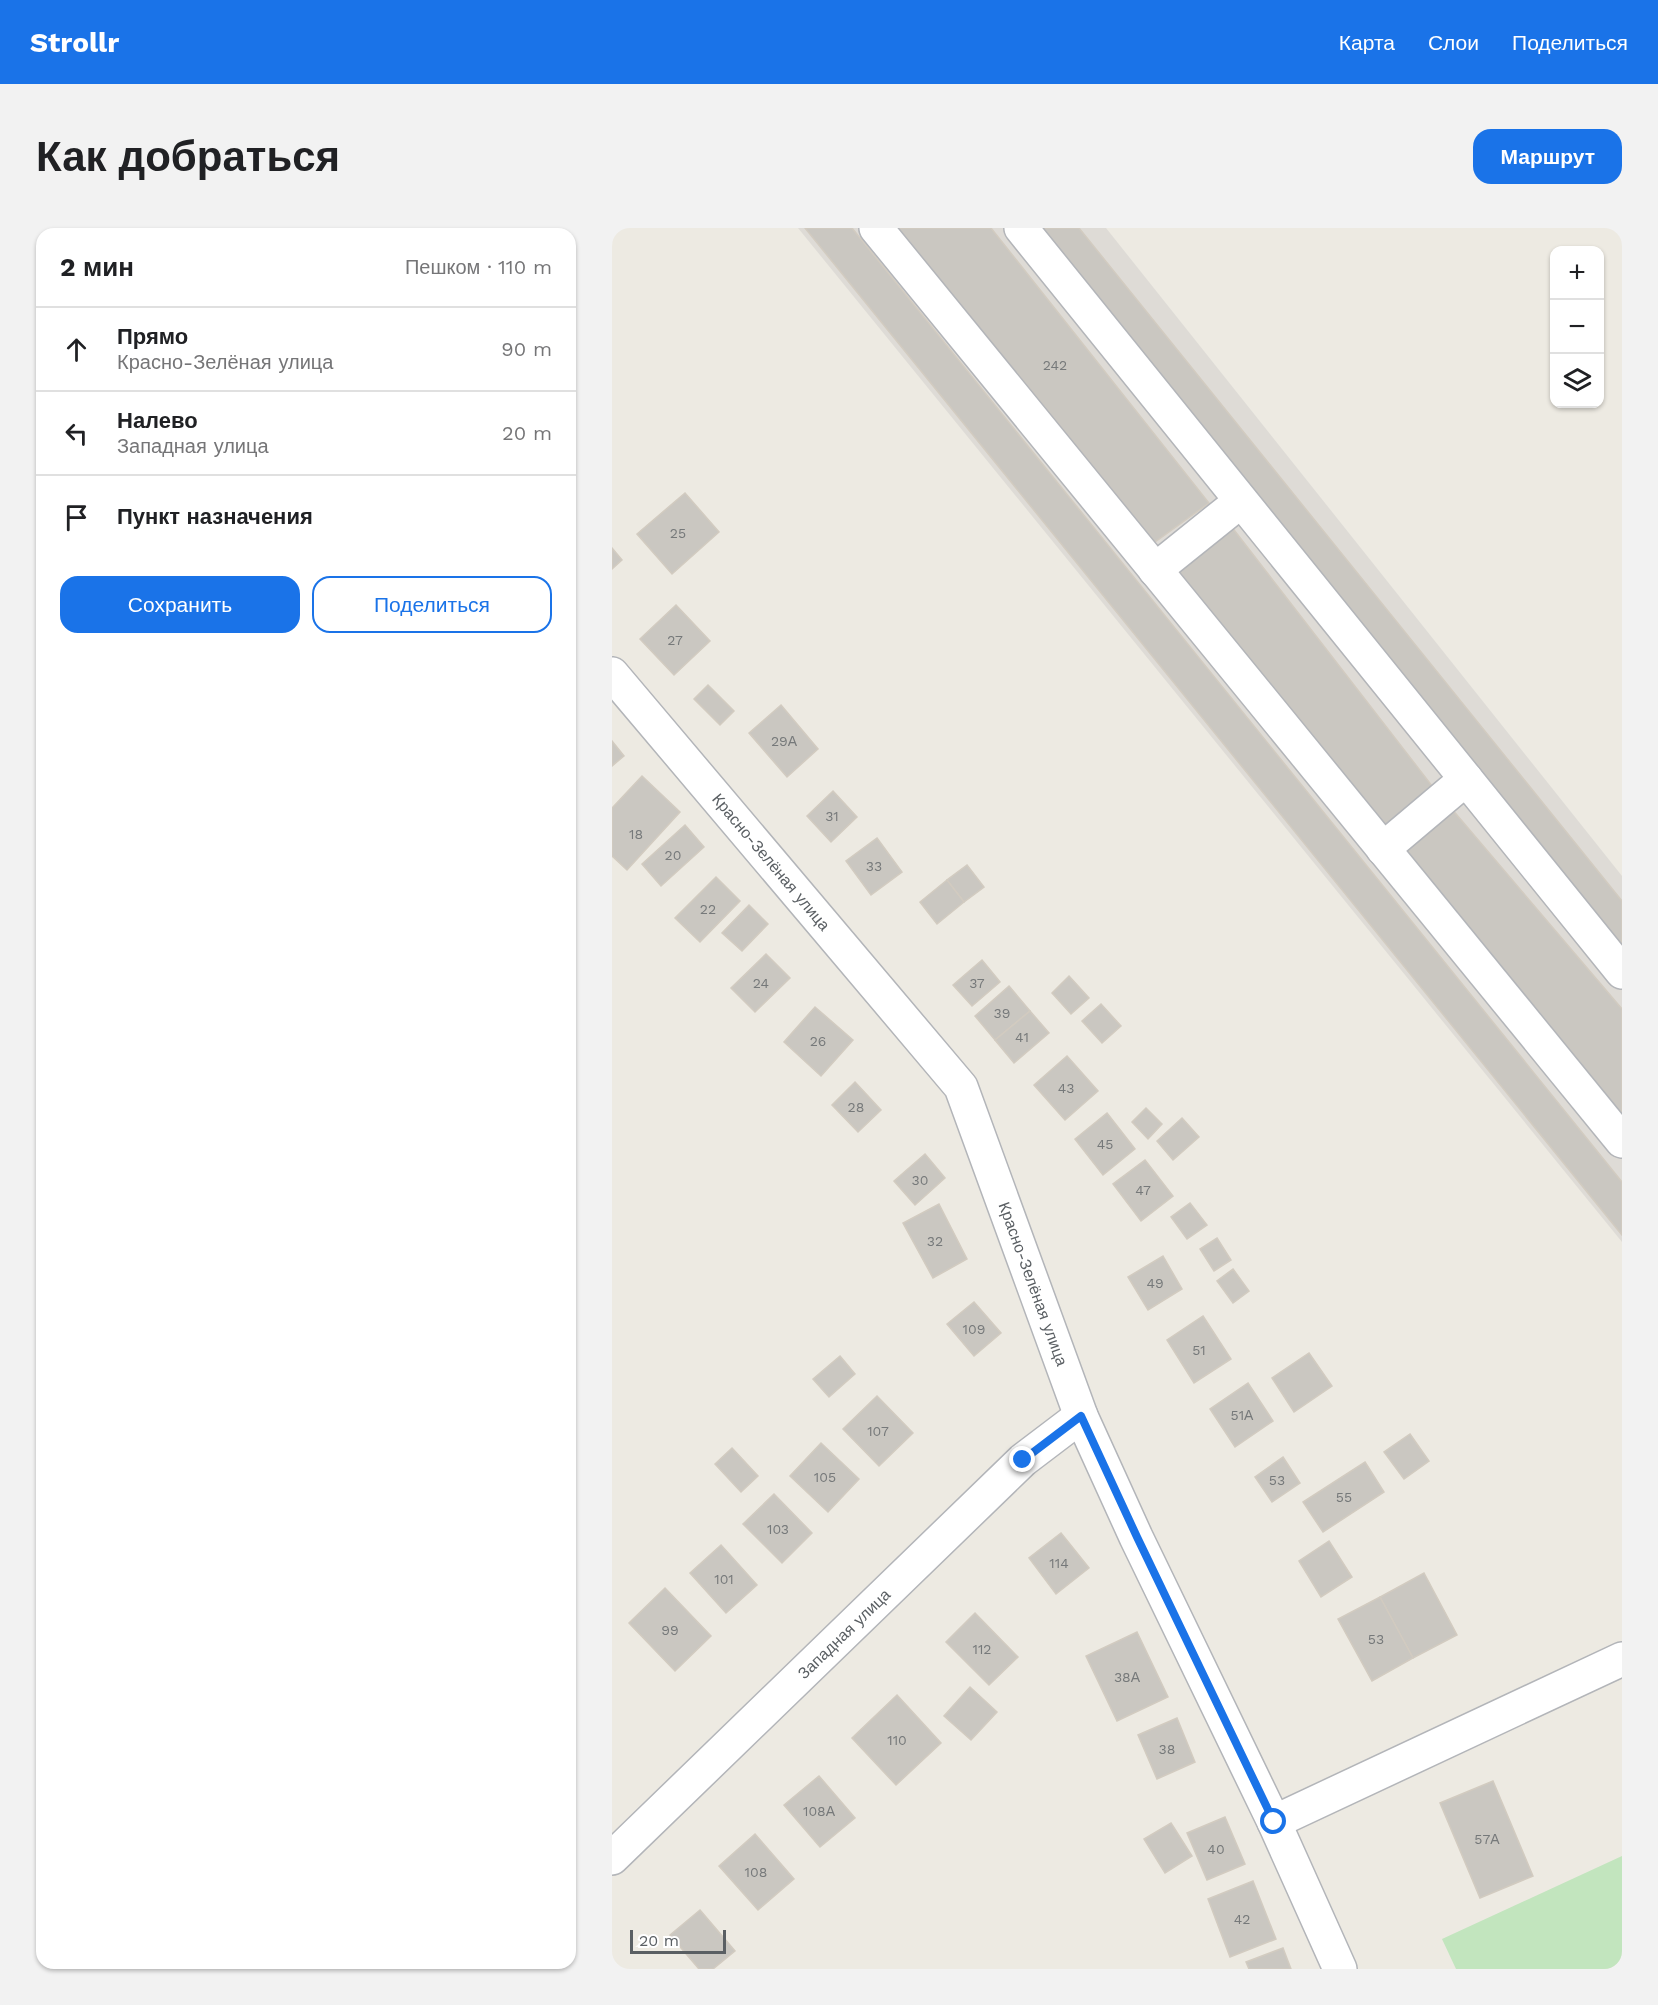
<!DOCTYPE html>
<html lang="ru">
<meta charset="utf-8">
<style>
body{margin:0;font-family:"Work Sans",sans-serif;background:#f2f2f2;color:#202124}
.controls{position:absolute;right:18px;top:18px;display:grid;overflow:hidden;border-radius:12px;box-shadow:0 2px 4px #0004}
.controls button{width:54px;height:54px;display:grid;place-items:center;padding:0;border:0;border-bottom:2px solid #e0e0e0;background:#fff;color:#202124;font:30px sans-serif}
.scale{position:absolute;left:18px;bottom:15px;width:96px;box-sizing:border-box;padding-left:6px;border:3px solid #5a5f63;border-top:0;font-size:16px;line-height:21px;white-space:nowrap;color:#5a5f63;-webkit-text-stroke:4px #fff;paint-order:stroke}
.stop{position:absolute;width:18px;height:18px;margin:-14px;border:4px solid #1a73e8;border-radius:50%;background:#fff}
.stop.end{background:#1a73e8;border-color:#fff;box-shadow:0 2px 6px #0008}
.list{margin:0;padding:0;list-style:none}
h2{display:flex;justify-content:space-between;align-items:center;height:78px;margin:0;padding:0 24px;font-size:26px}
h2 small{font-size:20px;font-weight:400;color:#757577}
.list li{display:grid;grid-template-columns:39px 1fr auto;gap:18px;align-items:center;box-sizing:border-box;height:84px;padding:0 24px;border-top:2px solid #e0e0e0}
.list b{display:block;font-size:22px;white-space:nowrap}
.list p{margin:0;font-size:20px;white-space:nowrap;color:#757577}
.list em{font-size:20px;font-style:normal;color:#757577}
.actions{display:flex;gap:12px;padding:18px 24px}
.actions a{flex:1;padding:14px 0;border:2px solid #1a73e8;border-radius:18px;text-align:center;font-size:21px;color:#1a73e8}
.actions .main{background:#1a73e8;color:#fff}
.icon{flex:none;width:33px;height:33px;fill:none;stroke:currentColor;stroke-width:2;stroke-linecap:round;stroke-linejoin:round}
.map{position:relative;flex:none;width:1010px;height:1741px;overflow:hidden;border-radius:18px}
header{display:flex;align-items:center;gap:36px;box-sizing:border-box;height:84px;padding:0 30px;background:#1a73e8;color:#fff}
header strong{font-size:28px}
nav{display:flex;gap:33px;margin-inline-start:auto;font-size:21px}
.intro{display:flex;align-items:center;justify-content:space-between;box-sizing:border-box;height:144px;padding:0 36px}
h1{margin:0;font-size:42px}
.button{padding:15px 27px;border-radius:18px;background:#1a73e8;color:#fff;font-size:21px;font-weight:700}
main{display:flex;gap:36px;padding:0 36px}
aside{flex:1;background:#fff;border-radius:18px;box-shadow:0 2px 4px #0004}
.map>svg:first-child{display:block}
</style>
<header>
<strong>Strollr</strong>
<nav><a>Карта</a><a>Слои</a><a>Поделиться</a></nav>
</header>
<div class="intro"><h1>Как добраться</h1><a class="button">Маршрут</a></div>
<main>
<aside>
<h2>2 мин<small>Пешком · 110 m</small></h2>
<ul class="list">
<li><svg class="icon" aria-label="ahead" viewBox="0 0 24 24"><path d="M12 20V5M6 11l6-6 6 6"/></svg><div><b>Прямо</b><p>Красно-Зелёная улица</p></div><em>90 m</em></li>
<li><svg class="icon" aria-label="left" viewBox="0 0 24 24"><path d="M17 20v-9H6M10 6l-5 5 5 5"/></svg><div><b>Налево</b><p>Западная улица</p></div><em>20 m</em></li>
<li><svg class="icon" aria-label="arrive" viewBox="0 0 24 24"><path d="M6 21V4h12l-3 4 3 4H6"/></svg><div><b>Пункт назначения</b></div></li>
</ul>
<div class="actions"><a class="main">Сохранить</a><a>Поделиться</a></div>
</aside>
<div class="map">
<svg width="1010" height="1741" viewBox="0 0 1010 1741">
<rect width="100%" height="100%" fill="#edeae2"/>
<polygon fill="#dedbd6" points="186,0 494,0 1010,648 1010,1014"/>
<polygon fill="#c2e5be" points="1010,1628 1010,1741 844,1741 830,1711"/>
<g fill="#cac7c1" stroke="#d2cbc0" stroke-width="1.5">
<polygon points="193,0 240,0 1010,954 1010,1007"/>
<polygon points="286,0 379,0 597,275 543,314"/>
<polygon points="420,0 467,0 1010,673 1010,727"/>
<polygon points="73,265 107,304 60,346 25,306"/>
<polygon points="619,298 824,563 769,606 565,341"/>
<polygon points="0,320 10,332 0,341"/>
<polygon points="64,377 98,413 62,447 28,411"/>
<polygon points="96,457 122,483 108,497 82,471"/>
<polygon points="169,477 206,521 175,549 137,505"/>
<polygon points="0,513 12,528 0,538"/>
<polygon points="30,548 68,584 15,642 0,628 0,580"/>
<polygon points="221,563 245,589 219,614 195,588"/>
<polygon points="839,580 1010,781 1010,894 783,628"/>
<polygon points="73,597 92,619 49,658 30,636"/>
<polygon points="265,610 290,644 259,667 234,633"/>
<polygon points="355,637 372,659 352,674 335,652"/>
<polygon points="104,649 128,673 88,714 63,690"/>
<polygon points="335,652 352,674 325,696 308,674"/>
<polygon points="137,677 156,696 130,723 110,705"/>
<polygon points="154,726 178,750 143,784 119,760"/>
<polygon points="370,732 388,754 360,778 341,757"/>
<polygon points="457,748 477,770 459,786 440,765"/>
<polygon points="397,758 418,783 383,812 363,788"/>
<polygon points="489,776 509,798 490,815 470,793"/>
<polygon points="203,779 241,812 209,848 172,814"/>
<polygon points="418,783 437,805 402,835 383,812"/>
<polygon points="455,828 486,863 453,892 422,857"/>
<polygon points="243,854 269,882 246,904 220,877"/>
<polygon points="534,880 550,896 536,911 520,894"/>
<polygon points="495,885 523,921 491,947 463,911"/>
<polygon points="570,890 587,909 561,932 545,913"/>
<polygon points="313,926 333,950 303,977 282,953"/>
<polygon points="533,932 561,968 529,993 501,956"/>
<polygon points="578,975 595,997 575,1011 559,989"/>
<polygon points="327,976 355,1031 321,1050 291,995"/>
<polygon points="605,1010 619,1032 602,1043 588,1021"/>
<polygon points="551,1028 570,1061 536,1082 516,1049"/>
<polygon points="621,1041 637,1063 621,1075 605,1053"/>
<polygon points="362,1074 389,1105 362,1128 335,1096"/>
<polygon points="591,1088 619,1131 582,1155 555,1112"/>
<polygon points="697,1125 720,1158 682,1184 660,1150"/>
<polygon points="228,1128 243,1146 217,1169 201,1151"/>
<polygon points="636,1155 661,1193 623,1219 598,1181"/>
<polygon points="265,1168 301,1205 267,1238 231,1201"/>
<polygon points="798,1206 817,1233 792,1251 772,1224"/>
<polygon points="209,1215 247,1251 216,1284 178,1248"/>
<polygon points="120,1220 146,1248 129,1264 103,1236"/>
<polygon points="671,1229 688,1255 660,1274 643,1249"/>
<polygon points="753,1234 772,1264 711,1304 691,1274"/>
<polygon points="162,1266 200,1305 170,1335 131,1296"/>
<polygon points="449,1305 477,1340 444,1366 417,1330"/>
<polygon points="717,1313 740,1349 709,1369 687,1333"/>
<polygon points="109,1317 145,1357 114,1385 78,1345"/>
<polygon points="812,1345 845,1407 801,1430 768,1369"/>
<polygon points="53,1360 99,1408 63,1443 17,1395"/>
<polygon points="768,1369 801,1430 760,1453 726,1391"/>
<polygon points="363,1385 406,1429 377,1457 334,1414"/>
<polygon points="525,1404 556,1469 505,1493 474,1428"/>
<polygon points="358,1459 385,1484 359,1512 332,1488"/>
<polygon points="285,1467 329,1515 284,1557 240,1510"/>
<polygon points="565,1490 583,1534 545,1551 526,1507"/>
<polygon points="207,1548 243,1590 208,1619 172,1577"/>
<polygon points="881,1553 921,1648 868,1670 828,1575"/>
<polygon points="613,1589 633,1636 595,1652 575,1605"/>
<polygon points="559,1595 580,1628 553,1645 532,1611"/>
<polygon points="143,1606 182,1651 146,1682 107,1638"/>
<polygon points="641,1653 664,1711 618,1729 596,1671"/>
<polygon points="88,1682 123,1723 101,1741 87,1741 58,1707"/>
<polygon points="671,1720 679,1741 637,1741 634,1734"/>
</g>
<g fill="none" stroke-linecap="round" stroke-linejoin="round">
<g stroke="#b3b5b9" stroke-width="36">
<g id="minor">
<polyline points="264,0 1010,913"/>
<polyline points="409,0 1010,744"/>
<polyline points="543,342 629,273"/>
<polyline points="0,446 349,859 469,1188 524,1309 662,1594 728,1741"/>
<polyline points="771,621 854,551"/>
<polyline points="662,1594 1010,1431"/>
<polyline points="0,1630 411,1232 469,1188"/>
</g>
</g>
<use href="#minor" stroke="#fff" stroke-width="33"/>
</g>
<g fill="none" stroke-linecap="round" stroke-linejoin="round">
<polyline stroke="#1a73e8" stroke-width="8" points="411,1232 469,1188 525,1309 662,1594"/>
</g>
<g text-anchor="middle" dominant-baseline="central" stroke-width="6" stroke-linejoin="round" paint-order="stroke">
<g font-size="14" fill="#76797a">
<text x="443" y="137">242</text>
<text x="66" y="305">25</text>
<text x="63" y="412">27</text>
<text x="172" y="513">29А</text>
<text x="220" y="588">31</text>
<text x="24" y="606">18</text>
<text x="61" y="627">20</text>
<text x="262" y="638">33</text>
<text x="96" y="681">22</text>
<text x="149" y="755">24</text>
<text x="365" y="755">37</text>
<text x="390" y="785">39</text>
<text x="410" y="809">41</text>
<text x="206" y="813">26</text>
<text x="454" y="860">43</text>
<text x="244" y="879">28</text>
<text x="493" y="916">45</text>
<text x="308" y="952">30</text>
<text x="531" y="962">47</text>
<text x="323" y="1013">32</text>
<text x="543" y="1055">49</text>
<text x="362" y="1101">109</text>
<text x="587" y="1122">51</text>
<text x="630" y="1187">51А</text>
<text x="266" y="1203">107</text>
<text x="213" y="1249">105</text>
<text x="665" y="1252">53</text>
<text x="732" y="1269">55</text>
<text x="166" y="1301">103</text>
<text x="447" y="1335">114</text>
<text x="112" y="1351">101</text>
<text x="58" y="1402">99</text>
<text x="764" y="1411">53</text>
<text x="370" y="1421">112</text>
<text x="515" y="1449">38А</text>
<text x="285" y="1512">110</text>
<text x="555" y="1521">38</text>
<text x="207" y="1583">108А</text>
<text x="875" y="1611">57А</text>
<text x="604" y="1621">40</text>
<text x="144" y="1644">108</text>
<text x="630" y="1691">42</text>
</g>
<g font-size="16" fill="#5a5f63" stroke="#fff">
<text transform="translate(159 634) rotate(50)">Красно-Зелёная улица</text>
<text transform="translate(421 1056) rotate(70)">Красно-Зелёная улица</text>
<text transform="translate(232 1406) rotate(-44)">Западная улица</text>
</g>
</g>
</svg>
<div class="controls">
<button>+</button>
<button>−</button>
<button><svg class="icon" aria-label="layers" viewBox="0 0 24 24"><path d="M12 4l9 5-9 5-9-5zM3 14l9 5 9-5"/></svg></button>
</div>
<div class="scale">20 m</div>
<div class="stop" style="left:662px;top:1594px"></div>
<div class="stop end" style="left:411px;top:1232px"></div>
</div>
</main>
